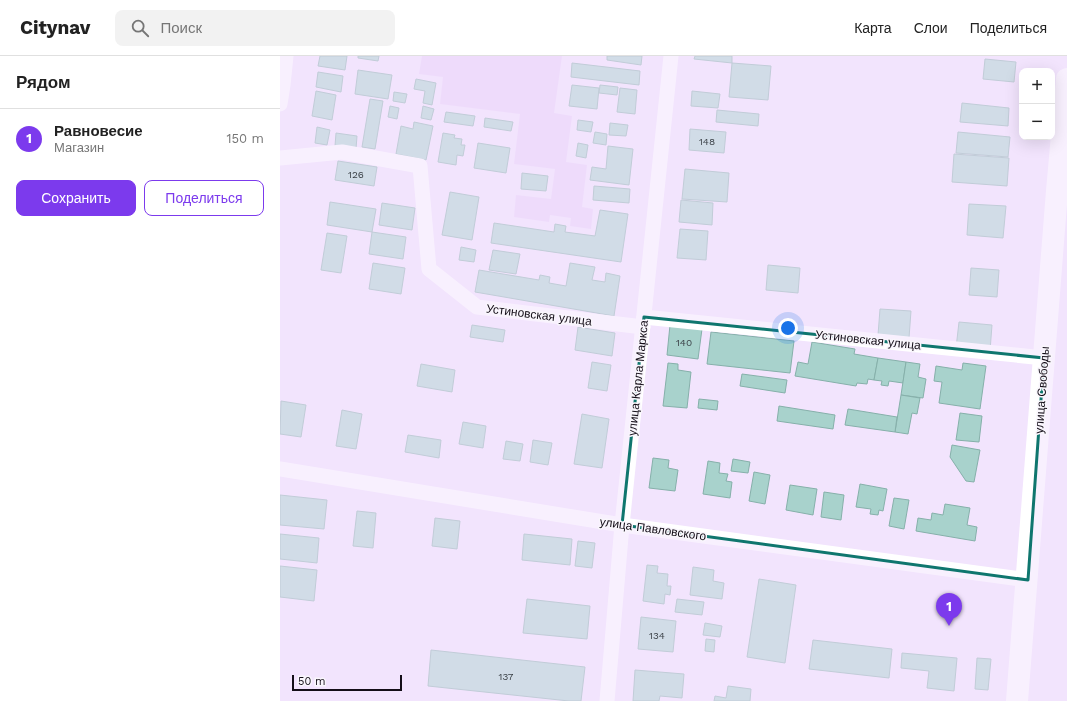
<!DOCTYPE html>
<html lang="ru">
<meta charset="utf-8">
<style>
body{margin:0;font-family:"Work Sans",sans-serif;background:#f2f2f2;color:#222}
.controls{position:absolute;right:12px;top:12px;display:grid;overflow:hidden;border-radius:8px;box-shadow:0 4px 16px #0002}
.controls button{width:36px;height:36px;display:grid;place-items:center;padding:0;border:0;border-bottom:1px solid #e0e0e0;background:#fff;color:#222;font:20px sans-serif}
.scale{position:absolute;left:12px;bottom:10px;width:110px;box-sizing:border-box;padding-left:4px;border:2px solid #140e18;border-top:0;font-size:11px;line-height:14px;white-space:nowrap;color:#140e18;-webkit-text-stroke:3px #f9f6fc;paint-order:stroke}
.you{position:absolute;left:508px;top:272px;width:14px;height:14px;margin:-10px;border:3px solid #fff;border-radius:50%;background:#1a73e8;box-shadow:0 0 0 6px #1a73e833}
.badge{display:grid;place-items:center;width:26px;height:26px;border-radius:50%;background:#7c3aed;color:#fff;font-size:13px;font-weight:700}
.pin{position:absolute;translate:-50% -33px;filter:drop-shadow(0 1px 2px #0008)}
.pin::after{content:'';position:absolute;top:21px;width:14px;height:12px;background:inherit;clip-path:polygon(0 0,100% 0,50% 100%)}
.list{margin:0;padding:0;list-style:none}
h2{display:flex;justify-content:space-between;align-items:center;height:52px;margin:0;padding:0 16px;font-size:17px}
h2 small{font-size:13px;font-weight:400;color:#767676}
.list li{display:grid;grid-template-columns:26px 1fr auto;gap:12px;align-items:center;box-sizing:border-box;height:60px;padding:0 16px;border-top:1px solid #e0e0e0}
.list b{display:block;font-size:15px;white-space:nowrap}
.list p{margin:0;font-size:13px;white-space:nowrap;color:#767676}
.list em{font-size:13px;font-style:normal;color:#767676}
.actions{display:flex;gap:8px;padding:12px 16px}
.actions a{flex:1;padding:9px 0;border:1px solid #7c3aed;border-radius:8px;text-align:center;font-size:14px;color:#7c3aed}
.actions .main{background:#7c3aed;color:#fff}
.icon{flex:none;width:22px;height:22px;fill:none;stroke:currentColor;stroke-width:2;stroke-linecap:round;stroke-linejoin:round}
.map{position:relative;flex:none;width:787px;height:645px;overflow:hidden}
header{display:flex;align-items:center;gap:24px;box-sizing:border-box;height:56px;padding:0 20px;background:#fff;border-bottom:1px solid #e0e0e0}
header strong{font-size:19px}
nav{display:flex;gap:22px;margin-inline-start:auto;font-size:14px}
.search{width:280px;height:36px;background:#f2f2f2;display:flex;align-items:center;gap:10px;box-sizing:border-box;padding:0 14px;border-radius:8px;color:#767676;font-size:15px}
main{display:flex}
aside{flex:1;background:#fff}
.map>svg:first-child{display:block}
</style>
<header>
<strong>Citynav</strong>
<div class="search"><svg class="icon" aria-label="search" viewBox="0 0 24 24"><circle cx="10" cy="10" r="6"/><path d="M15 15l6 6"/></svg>Поиск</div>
<nav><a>Карта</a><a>Слои</a><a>Поделиться</a></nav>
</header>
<main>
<aside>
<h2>Рядом<small></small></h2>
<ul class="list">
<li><span class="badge">1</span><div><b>Равновесие</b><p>Магазин</p></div><em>150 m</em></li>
</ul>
<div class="actions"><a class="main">Сохранить</a><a>Поделиться</a></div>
</aside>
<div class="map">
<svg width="787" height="645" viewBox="0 0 787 645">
<rect width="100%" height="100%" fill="#f2e4fd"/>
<polygon fill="#e9d1f9" points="142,0 282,0 274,57 292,60 286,106 307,109 302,151 313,153 311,173 290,170 291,162 270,159 269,166 234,161 236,139 271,143 275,113 234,108 240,58 160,48 163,21 139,18"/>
<g fill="#a8d2cc" stroke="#86b0aa">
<polygon points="40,0 67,0 65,14 38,10"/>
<polygon points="78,0 99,0 98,5 78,2"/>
<polygon points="327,0 362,0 361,9 327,4"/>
<polygon points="415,0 452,0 452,7 414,3"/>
<polygon points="705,3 736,6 734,26 703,23"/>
<polygon points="292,7 360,15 359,29 291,21"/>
<polygon points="452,7 491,10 488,44 449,41"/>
<polygon points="78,14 112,19 108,43 75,38"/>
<polygon points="38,16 63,20 61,36 36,31"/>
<polygon points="136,23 156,27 152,49 143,47 145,35 134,33"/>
<polygon points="292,29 319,32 317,53 289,50"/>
<polygon points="320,29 338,31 337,39 319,37"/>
<polygon points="340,32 357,34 355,58 337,56"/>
<polygon points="36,35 56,39 52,64 32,60"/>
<polygon points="412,35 440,38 438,52 411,50"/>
<polygon points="114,36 127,38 125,47 113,45"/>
<polygon points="90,43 103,45 95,93 82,91"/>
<polygon points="682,47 729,52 728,70 680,66"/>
<polygon points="110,50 119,52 117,63 108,61"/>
<polygon points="143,50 154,53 151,64 141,62"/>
<polygon points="437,54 479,58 478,70 436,66"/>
<polygon points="166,56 195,60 193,70 164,66"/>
<polygon points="205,62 233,66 231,75 204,71"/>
<polygon points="298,64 313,66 311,76 297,74"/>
<polygon points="134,66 153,70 146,104 116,98 121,70 133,73"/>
<polygon points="330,67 348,69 346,80 329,79"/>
<polygon points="37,71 50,74 47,89 35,87"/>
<polygon points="410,73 446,76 444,97 409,94"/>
<polygon points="315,76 327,78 326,89 313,87"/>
<polygon points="678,76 730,81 728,101 676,97"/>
<polygon points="56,77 77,80 76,93 55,90"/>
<polygon points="163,77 175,79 174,82 182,83 181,89 185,89 183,100 177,99 176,109 158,106"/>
<polygon points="198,87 230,92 226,117 194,112"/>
<polygon points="298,87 308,89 306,102 296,100"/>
<polygon points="328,90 353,93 349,129 310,124 312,111 326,113"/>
<polygon points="674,98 729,102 727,130 672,126"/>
<polygon points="58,105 97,111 94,130 55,124"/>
<polygon points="405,113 449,117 447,146 402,143"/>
<polygon points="242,117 268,120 266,135 241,133"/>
<polygon points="314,130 350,133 349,147 313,144"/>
<polygon points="170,136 199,141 192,184 162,179"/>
<polygon points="401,144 433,147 432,169 399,166"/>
<polygon points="50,146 96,153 92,176 47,169"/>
<polygon points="102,147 135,152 132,174 99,169"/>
<polygon points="689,148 726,150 723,182 687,179"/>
<polygon points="320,154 348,158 341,206 211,187 214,167 274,176 275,168 286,170 285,176 315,180"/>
<polygon points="400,173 428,175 426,204 397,202"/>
<polygon points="92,176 126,181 123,203 89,198"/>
<polygon points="47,177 67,180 61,217 41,214"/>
<polygon points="181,191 196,194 194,206 179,204"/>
<polygon points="213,194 240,198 236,218 209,214"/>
<polygon points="93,207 125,212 121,238 89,233"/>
<polygon points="290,207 315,211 312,224 325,226 326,217 340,220 334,260 195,236 199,214 259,224 260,219 270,221 269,227 286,230"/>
<polygon points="488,209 520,212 518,237 486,234"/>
<polygon points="691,212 719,214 717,241 689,239"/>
<polygon points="600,253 631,255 629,282 598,279"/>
<polygon points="679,266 712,269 710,295 676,292"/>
<polygon points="192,269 225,274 223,286 190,281"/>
<polygon points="390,269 422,273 418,303 387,299"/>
<polygon points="298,271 335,277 332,300 295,294"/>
<polygon points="431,276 514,285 510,317 427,308"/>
<polygon points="532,286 575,293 574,298 598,302 594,324 588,323 587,328 577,327 576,330 515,320 518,306 528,308"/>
<polygon points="598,302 626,306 623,327 609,325 608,330 601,329 602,325 594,324"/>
<polygon points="312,306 331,309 327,335 308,332"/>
<polygon points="626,306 640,308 638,321 646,323 643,342 621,339"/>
<polygon points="388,307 398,308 398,314 411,316 407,352 383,350"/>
<polygon points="683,307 706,310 700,353 659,347 662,326 654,325 656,310 682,314"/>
<polygon points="141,308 175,314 172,336 137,330"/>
<polygon points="462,318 507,324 505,337 460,330"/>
<polygon points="621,339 640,342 637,358 632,357 628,378 615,376"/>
<polygon points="419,343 438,345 437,354 418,352"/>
<polygon points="1,345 26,349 21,381 0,378"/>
<polygon points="499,350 555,359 553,373 497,365"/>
<polygon points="568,353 617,361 615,376 565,369"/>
<polygon points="62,354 82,358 76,393 56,390"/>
<polygon points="680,357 702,360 699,386 676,384"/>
<polygon points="302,358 329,363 322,412 294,408"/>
<polygon points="183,366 206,370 203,392 179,388"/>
<polygon points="128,379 161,384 159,402 125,396"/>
<polygon points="253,384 272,387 268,409 250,406"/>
<polygon points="226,385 243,388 240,405 223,403"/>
<polygon points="672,389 700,394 694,426 686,425 670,401"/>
<polygon points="373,402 389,404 388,412 398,414 395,435 369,432"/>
<polygon points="453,403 470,406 468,417 451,415"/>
<polygon points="428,405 440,407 439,417 448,418 446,425 452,426 450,442 423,438"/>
<polygon points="474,416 490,419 485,448 469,445"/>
<polygon points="580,428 607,433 603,455 599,454 598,459 590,458 591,453 576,451"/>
<polygon points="510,429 537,433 533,459 506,454"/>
<polygon points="544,436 564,439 561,464 541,461"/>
<polygon points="0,439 47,444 44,473 0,469"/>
<polygon points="614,442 629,444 624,473 609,470"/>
<polygon points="665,448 690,452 687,469 697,471 695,485 636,475 638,462 651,464 652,457 663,459"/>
<polygon points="77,455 96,457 93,492 73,490"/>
<polygon points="155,462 180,465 177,493 152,490"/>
<polygon points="0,478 39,482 37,507 0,503"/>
<polygon points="244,478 292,483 290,509 242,504"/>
<polygon points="298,485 315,487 312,512 295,510"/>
<polygon points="367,509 378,510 377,517 388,518 387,530 391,530 390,539 385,538 384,548 363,545"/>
<polygon points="0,510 37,514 34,545 0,541"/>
<polygon points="413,511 434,514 433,525 444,527 442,543 410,539"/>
<polygon points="479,523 516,529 505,607 467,601"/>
<polygon points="247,543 310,550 307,583 243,577"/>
<polygon points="397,543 424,546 422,559 395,556"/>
<polygon points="361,561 396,565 393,596 358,593"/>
<polygon points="425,567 442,570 440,581 423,579"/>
<polygon points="426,583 435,584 434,596 425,595"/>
<polygon points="533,584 612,593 609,622 529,613"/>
<polygon points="151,594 305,611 301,645 289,645 148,630"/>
<polygon points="622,597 677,602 674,635 647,632 649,615 621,612"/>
<polygon points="697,602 711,603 708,634 695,633"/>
<polygon points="355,614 404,618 402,642 380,640 379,645 353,645"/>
<polygon points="448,630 471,633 470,645 434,645 435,640 446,642"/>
</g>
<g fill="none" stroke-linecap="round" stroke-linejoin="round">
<g stroke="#fff" stroke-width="15">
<polyline points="0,48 3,29 6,0"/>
<polyline points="0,102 62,96 140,110 149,213 197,251 363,271"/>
<polyline points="364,261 764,302"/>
<polyline points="0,413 342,469 748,524"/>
<polyline points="327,645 342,469 391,0"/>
</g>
<polyline stroke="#fff" stroke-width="22" points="737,645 777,135 787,23"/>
</g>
<path d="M0 0H787V645H0ZM364,261l400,41 -16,222 -406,-55z" fill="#f2e4fd" fill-opacity=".55" fill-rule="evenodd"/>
<path fill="none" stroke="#0f766e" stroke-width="3" stroke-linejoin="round" d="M364,261l400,41 -16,222 -406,-55z"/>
<g text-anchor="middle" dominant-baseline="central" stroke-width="3" stroke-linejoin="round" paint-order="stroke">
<g font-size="10" fill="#393f45">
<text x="427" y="85">148</text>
<text x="76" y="118">126</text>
<text x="404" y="286">140</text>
<text x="377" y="579">134</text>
<text x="226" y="620">137</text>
</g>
<g font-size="12" fill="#140e18" stroke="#f9f6fc">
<text transform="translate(259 259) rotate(7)">Устиновская улица</text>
<text transform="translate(588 284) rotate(6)">Устиновская улица</text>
<text transform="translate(358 322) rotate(-84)">улица Карла Маркса</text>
<text transform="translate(762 334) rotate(-86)">улица Свободы</text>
<text transform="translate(373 473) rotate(8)">улица Павловского</text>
</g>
</g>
</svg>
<div class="controls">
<button>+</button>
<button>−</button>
</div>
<div class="scale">50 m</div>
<div class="you"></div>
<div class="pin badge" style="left:669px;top:570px">1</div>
</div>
</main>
